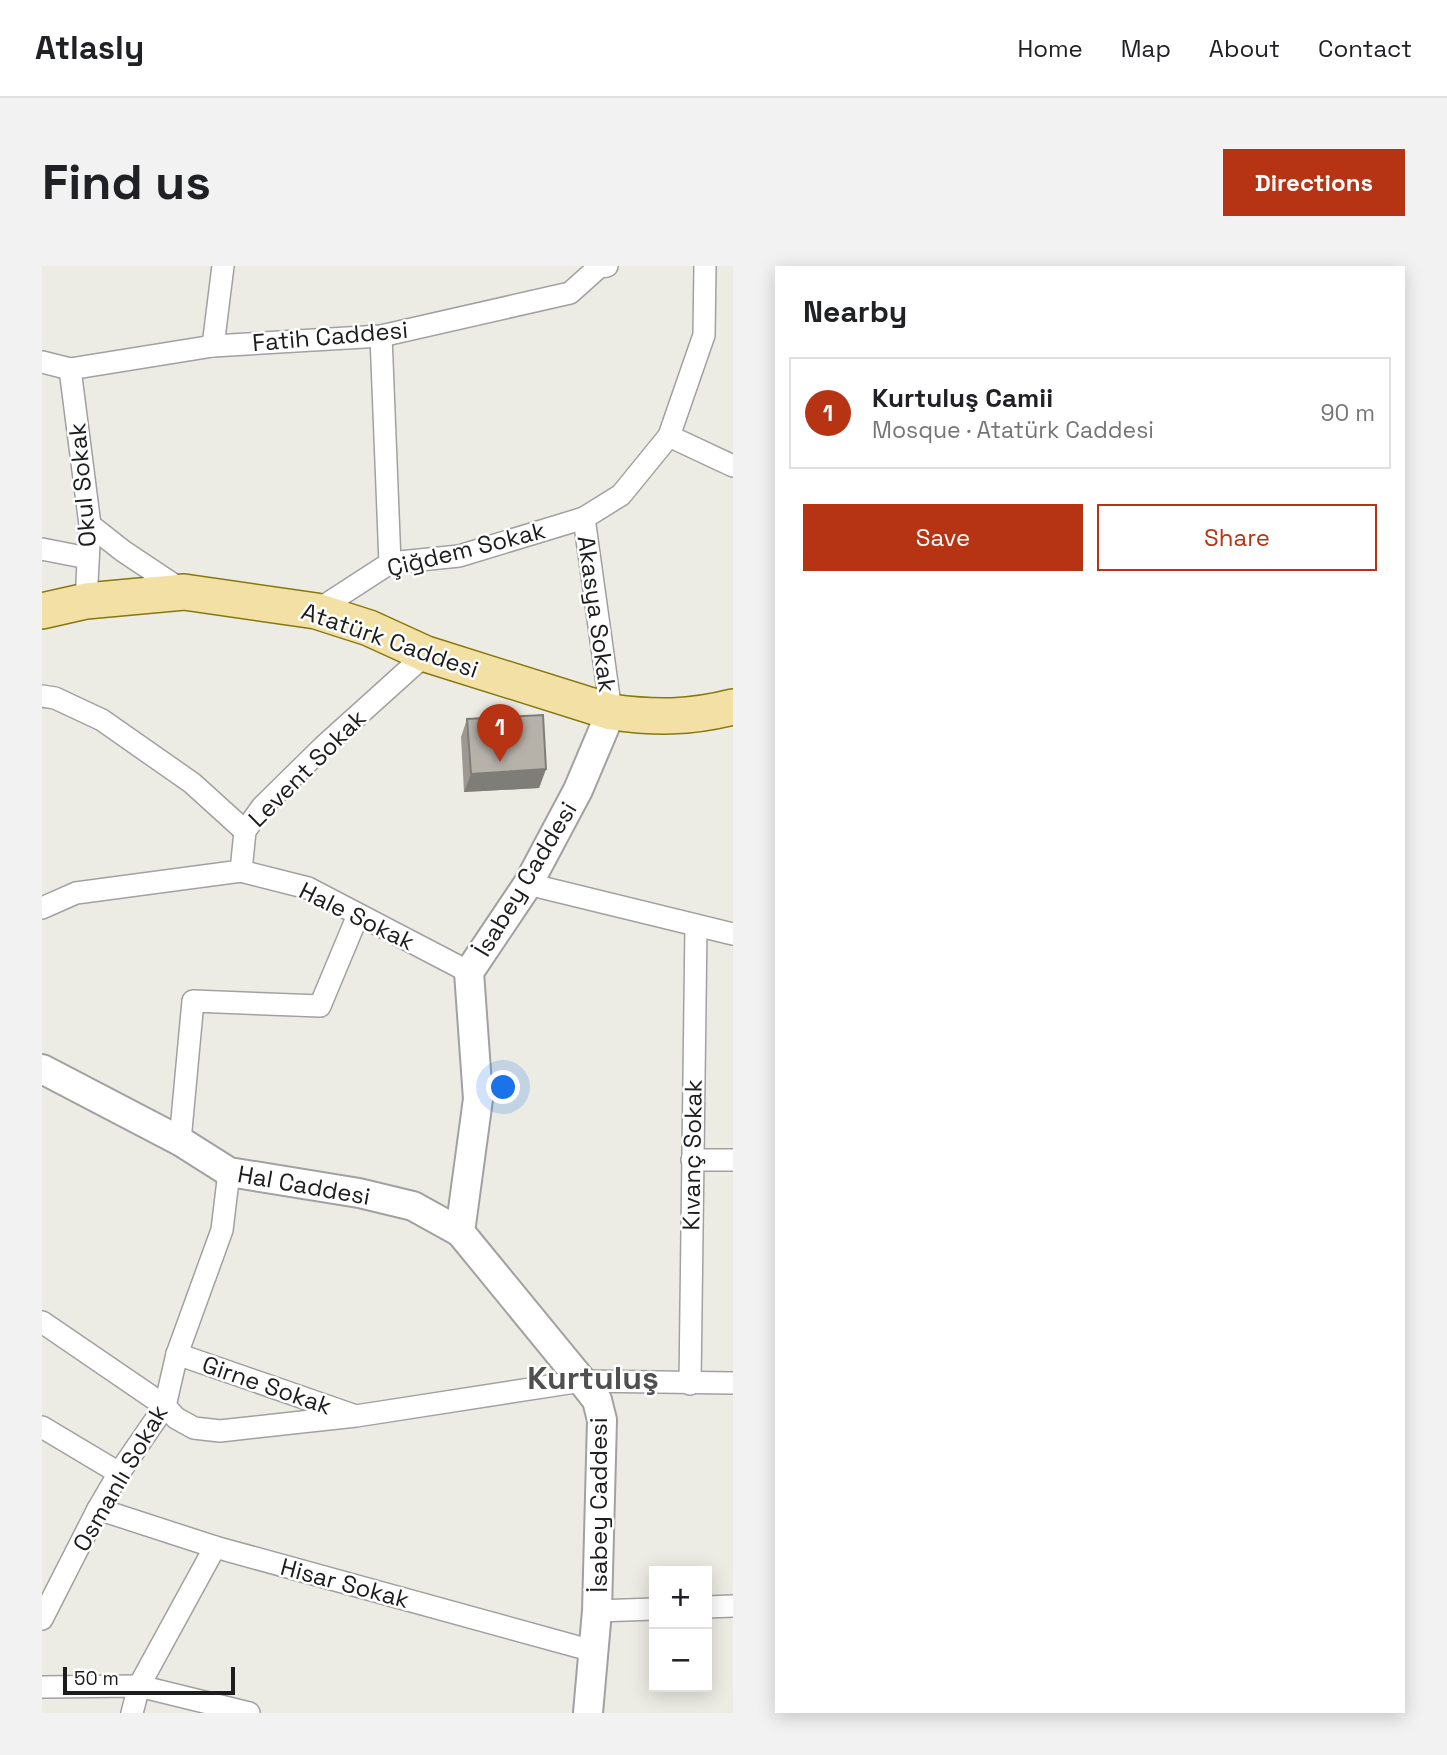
<!DOCTYPE html>
<meta charset="utf-8">
<style>
body{margin:0;font-family:"Space Grotesk",sans-serif;background:#f2f2f2;color:#202124}
.controls{position:absolute;right:21px;bottom:21px;display:grid;overflow:hidden;border-radius:0px;box-shadow:0 4px 18px #0003}
.controls button{width:63px;height:63px;display:grid;place-items:center;padding:0;border:0;border-bottom:2px solid #e0e0e0;background:#fff;color:#202124;font:35px sans-serif}
.scale{position:absolute;left:21px;bottom:18px;width:172px;box-sizing:border-box;padding-left:7px;border:4px solid #1d1d1d;border-top:0;font-size:19px;line-height:24px;white-space:nowrap;color:#1d1d1d;-webkit-text-stroke:5px #fff;paint-order:stroke}
.you{position:absolute;left:462px;top:822px;width:24px;height:24px;margin:-18px;border:5px solid #fff;border-radius:50%;background:#1a73e8;box-shadow:0 0 0 10px #1a73e833}
.badge{display:grid;place-items:center;width:46px;height:46px;border-radius:50%;background:#b63414;color:#fff;font-size:23px;font-weight:700}
.pin{position:absolute;translate:-50% -58px;filter:drop-shadow(0 2px 4px #0008)}
.pin::after{content:'';position:absolute;top:37px;width:24px;height:21px;background:inherit;clip-path:polygon(0 0,100% 0,50% 100%)}
.list{margin:0;padding:0;list-style:none}
h2{display:flex;justify-content:space-between;align-items:center;height:91px;margin:0;padding:0 28px;font-size:30px}
h2 small{font-size:23px;font-weight:400;color:#757577}
.list li{display:grid;grid-template-columns:46px 1fr auto;gap:21px;align-items:center;box-sizing:border-box;height:112px;margin:0 14px 14px;padding:0 14px;border:2px solid #e0e0e0;border-radius:0px}
.list b{display:block;font-size:26px;white-space:nowrap}
.list p{margin:0;font-size:23px;white-space:nowrap;color:#757577}
.list em{font-size:23px;font-style:normal;color:#757577}
.actions{display:flex;gap:14px;padding:21px 28px}
.actions a{flex:1;padding:16px 0;border:2px solid #b63414;border-radius:0px;text-align:center;font-size:24px;color:#b63414}
.actions .main{background:#b63414;color:#fff}
.map{position:relative;flex:none;width:691px;height:1447px;overflow:hidden;border-radius:0px}
header{display:flex;align-items:center;gap:42px;box-sizing:border-box;height:98px;padding:0 35px;background:#fff;border-bottom:2px solid #e0e0e0}
header strong{font-size:33px}
nav{display:flex;gap:38px;margin-inline-start:auto;font-size:24px}
.intro{display:flex;align-items:center;justify-content:space-between;box-sizing:border-box;height:168px;padding:0 42px}
h1{margin:0;font-size:49px}
.button{padding:18px 32px;border-radius:0px;background:#b63414;color:#fff;font-size:24px;font-weight:700}
main{display:flex;gap:42px;padding:0 42px}
aside{flex:1;background:#fff;border-radius:0px;box-shadow:0 4px 18px #0003}
.map>svg:first-child{display:block}
</style>
<header>
<strong>Atlasly</strong>
<nav><a>Home</a><a>Map</a><a>About</a><a>Contact</a></nav>
</header>
<div class="intro"><h1>Find us</h1><a class="button">Directions</a></div>
<main>
<div class="map">
<svg width="691" height="1447" viewBox="0 0 691 1447">
<rect width="100%" height="100%" fill="#edece4"/>
<g fill="none" stroke-linecap="round" stroke-linejoin="round">
<g stroke="#a1a1a1" stroke-width="24">
<g id="minor">
<polyline points="339,70 348,297"/>
<polyline points="171,80 181,0"/>
<polyline points="0,96 28,103 171,80 339,70 528,27 557,1 565,0"/>
<polyline points="28,103 48,259 44,335"/>
<polyline points="627,170 691,200"/>
<polyline points="48,259 81,285 141,325"/>
<polyline points="0,283 46,292"/>
<polyline points="274,345 348,297 417,290 542,252"/>
<polyline points="0,430 13,432 60,454 150,517 203,565"/>
<polyline points="569,446 542,252 579,229 627,170 662,69 663,0"/>
<polyline points="199,605 266,622 427,706"/>
<polyline points="486,618 691,668"/>
<polyline points="0,642 34,627 199,605 203,565 220,541 282,480 384,388"/>
<polyline points="138,875 151,735 278,740 316,649"/>
<polyline points="650,894 691,894"/>
<polyline points="0,1056 123,1140 134,1152 152,1162 178,1165 314,1150 540,1115 691,1117"/>
<polyline points="135,1088 311,1149"/>
<polyline points="648,1118 654,660"/>
<polyline points="0,1161 77,1207"/>
<polyline points="56,1243 173,1281 551,1385"/>
<polyline points="665,1341 691,1340"/>
<polyline points="555,1345 612,1343"/>
<polyline points="0,1353 56,1243 77,1207 123,1140 135,1088 180,964 187,906"/>
<polyline points="0,1421 97,1420 207,1447"/>
<polyline points="90,1447 97,1420 173,1281"/>
</g>
</g>
<g stroke="#a1a1a1" stroke-width="32">
<g id="tertiary">
<polyline points="0,803 138,875 187,906 317,927 371,940 418,966"/>
<polyline points="546,1447 555,1345 560,1154 555,1134 540,1115 418,966 436,833 427,706 486,618 536,524 569,446"/>
</g>
</g>
<g stroke="#87770f" stroke-width="38">
<path id="primary" d="M0,345l44,-10 98,-9 132,19 53,17 57,26 185,58c44,6 79,6 122,-5"/>
</g>
<use href="#minor" stroke="#fff" stroke-width="21"/>
<use href="#tertiary" stroke="#fff" stroke-width="28"/>
<use href="#primary" stroke="#f2e0a4" stroke-width="35"/>
</g>
<polygon fill="#9d9992" points="425,453 504,503 497,522 422,526 419,471"/>
<polygon fill="#7f7d77" points="504,503 497,522 422,526 429,508"/>
<polygon fill="#b6b2aa" stroke="#7f7d77" stroke-width="2" points="501,449 504,503 429,508 425,453"/>
<g text-anchor="middle" dominant-baseline="central" stroke-width="5" stroke-linejoin="round" paint-order="stroke">
<g font-size="24" fill="#1d1d1d" stroke="#fff">
<text transform="translate(288 70) rotate(-5)">Fatih Caddesi</text>
<text transform="translate(40 219) rotate(-95)">Okul Sokak</text>
<text transform="translate(424 283) rotate(-14)">Çiğdem Sokak</text>
<text transform="translate(555 348) rotate(82)">Akasya Sokak</text>
<text transform="translate(348 374) rotate(19)">Atatürk Caddesi</text>
<text transform="translate(265 502) rotate(-45)">Levent Sokak</text>
<text transform="translate(483 613) rotate(-59)">İsabey Caddesi</text>
<text transform="translate(315 650) rotate(26)">Hale Sokak</text>
<text transform="translate(650 889) rotate(-89)">Kıvanç Sokak</text>
<text transform="translate(262 919) rotate(10)">Hal Caddesi</text>
<text transform="translate(225 1119) rotate(19)">Girne Sokak</text>
<text transform="translate(78 1212) rotate(-60)">Osmanlı Sokak</text>
<text transform="translate(556 1239) rotate(-90)">İsabey Caddesi</text>
<text transform="translate(303 1317) rotate(15)">Hisar Sokak</text>
</g>
<g font-size="32" font-weight="bold" fill="#505050" stroke="#fff">
<text x="551" y="1112">Kurtuluş</text>
</g>
</g>
</svg>
<div class="controls">
<button>+</button>
<button>−</button>
</div>
<div class="scale">50 m</div>
<div class="you"></div>
<div class="pin badge" style="left:458px;top:496px">1</div>
</div>
<aside>
<h2>Nearby<small></small></h2>
<ul class="list">
<li><span class="badge">1</span><div><b>Kurtuluş Camii</b><p>Mosque · Atatürk Caddesi</p></div><em>90 m</em></li>
</ul>
<div class="actions"><a class="main">Save</a><a>Share</a></div>
</aside>
</main>
